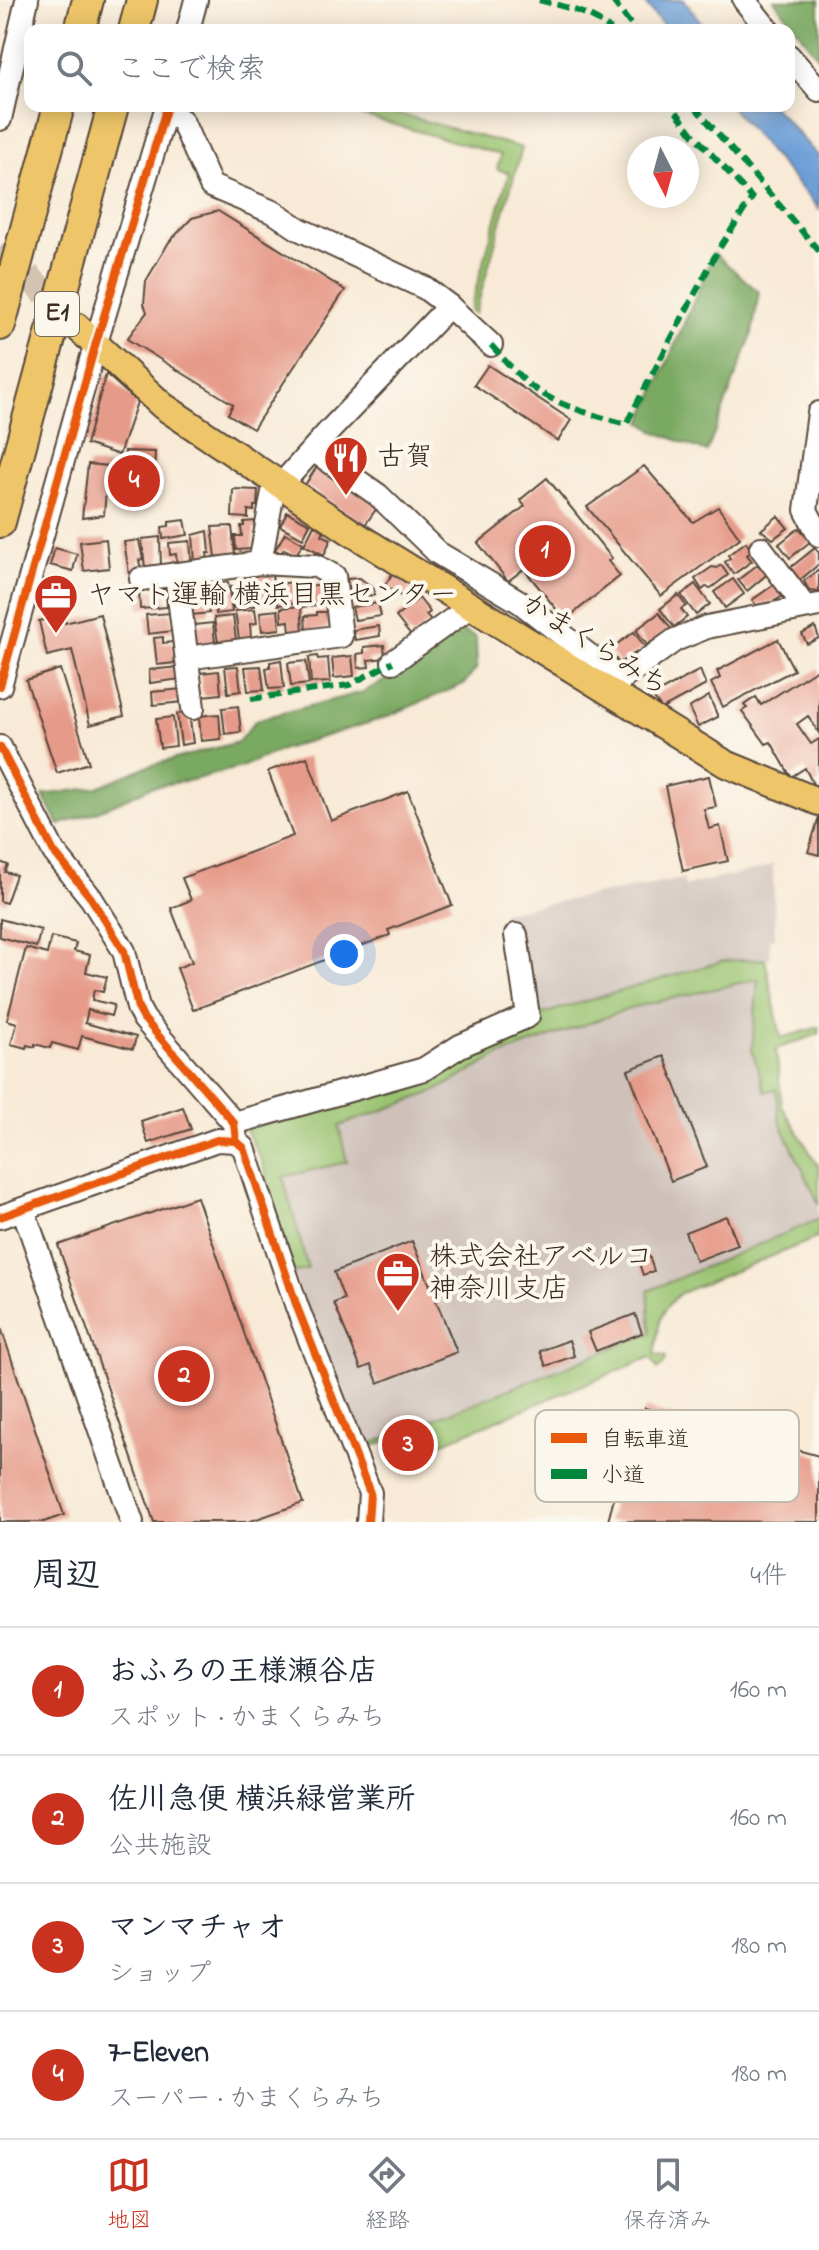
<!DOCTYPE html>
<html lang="ja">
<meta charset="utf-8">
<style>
body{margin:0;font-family:"Indie Flower","Klee One",sans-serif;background:#f2f2f3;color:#1f2937}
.compass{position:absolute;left:627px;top:136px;width:72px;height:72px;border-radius:50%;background:#fff;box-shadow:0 4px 20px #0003;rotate:174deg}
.you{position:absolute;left:344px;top:954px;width:28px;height:28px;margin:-20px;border:6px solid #fff;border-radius:50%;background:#1a73e8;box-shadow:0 0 0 12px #1a73e833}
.badge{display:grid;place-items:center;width:52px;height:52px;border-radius:50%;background:#c8321e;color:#fff;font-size:26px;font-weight:700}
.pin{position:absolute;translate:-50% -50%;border:4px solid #fff;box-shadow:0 2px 8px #0006}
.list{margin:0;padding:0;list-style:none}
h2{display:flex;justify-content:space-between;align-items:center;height:104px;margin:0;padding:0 32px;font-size:34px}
h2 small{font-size:26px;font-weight:400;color:#747a83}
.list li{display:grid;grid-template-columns:52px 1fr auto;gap:24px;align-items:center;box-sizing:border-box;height:128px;padding:0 32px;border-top:2px solid #e0e1e3}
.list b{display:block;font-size:30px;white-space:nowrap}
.list p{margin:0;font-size:26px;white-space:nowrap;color:#747a83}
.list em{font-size:26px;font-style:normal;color:#747a83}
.icon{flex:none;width:44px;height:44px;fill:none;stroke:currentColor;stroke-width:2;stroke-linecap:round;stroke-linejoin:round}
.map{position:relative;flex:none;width:819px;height:1522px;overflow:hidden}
.search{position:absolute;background:#fff;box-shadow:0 4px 20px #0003;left:24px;right:24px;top:24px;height:88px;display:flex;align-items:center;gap:20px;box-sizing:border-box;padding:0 28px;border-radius:16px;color:#747a83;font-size:30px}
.sheet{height:616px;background:#fff}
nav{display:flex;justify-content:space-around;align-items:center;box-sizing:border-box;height:112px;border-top:2px solid #e0e1e3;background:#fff;font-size:22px;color:#747a83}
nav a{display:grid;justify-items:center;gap:4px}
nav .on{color:#c8321e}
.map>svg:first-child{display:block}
</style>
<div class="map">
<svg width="819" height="1522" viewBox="0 0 819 1522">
<rect width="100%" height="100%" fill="#fbf7ec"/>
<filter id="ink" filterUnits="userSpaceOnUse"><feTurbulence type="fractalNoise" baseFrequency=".0125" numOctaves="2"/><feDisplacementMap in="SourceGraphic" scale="16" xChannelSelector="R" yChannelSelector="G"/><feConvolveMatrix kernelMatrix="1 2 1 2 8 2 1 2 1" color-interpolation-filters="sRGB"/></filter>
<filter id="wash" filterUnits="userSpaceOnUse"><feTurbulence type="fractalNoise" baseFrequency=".006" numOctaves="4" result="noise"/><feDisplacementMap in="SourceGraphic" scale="32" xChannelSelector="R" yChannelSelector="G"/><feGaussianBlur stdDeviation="1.8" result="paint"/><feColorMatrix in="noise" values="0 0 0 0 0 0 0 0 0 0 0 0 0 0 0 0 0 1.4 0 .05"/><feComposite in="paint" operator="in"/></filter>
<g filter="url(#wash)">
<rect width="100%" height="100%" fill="#f8ead6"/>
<g fill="#cec1ba">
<polygon points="773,864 775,938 769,939 770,958 723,961 535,1016 508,951 502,912 683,879 685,886 762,869"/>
<polygon points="758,978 752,1050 765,1091 776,1089 780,1122 819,1204 819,1219 648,1291 651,1333 365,1446 301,1298 293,1273 308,1269 283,1177 347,1162 338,1126 434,1092 500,1055 634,1007"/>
</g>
<g fill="#99c370" stroke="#6a7647" stroke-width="2">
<polygon points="329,106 371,106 522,148 475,314 470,310 509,173 497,169 501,155"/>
<polygon points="765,959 781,1038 819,1027 819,1034 776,1049 782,1106 819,1167 819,1204 780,1122 776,1089 765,1092 752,1050 758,979 634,1007 500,1055 434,1092 339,1126 347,1162 283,1177 308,1269 293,1273 262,1162 245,1128 486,1044 536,1024 535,1016 723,961"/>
<path d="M819,1219v18l-138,56c-24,18 -22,33 -26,61l11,3 -2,7 -6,5 -7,-12 -217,89 -8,-20 -60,23 -1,-3 286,-113 -3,-42z"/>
</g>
<g fill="#7aa962" stroke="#5a6a40" stroke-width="2">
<polygon points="774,0 819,0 819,58"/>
<polygon points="714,253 759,292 752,334 707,452 654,431 642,422"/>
<polygon points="457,629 476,637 477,668 464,684 381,719 283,749 241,767 192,780 151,787 101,810 59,825 43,795 98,787 145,767 238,742 256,720 363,692 390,678"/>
</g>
<g fill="#6d9fd7" stroke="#54647a" stroke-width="2">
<polygon points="642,0 684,0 707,30 667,30"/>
<polygon points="730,106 773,106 819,157 819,209"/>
</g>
<g id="blocks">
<g fill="#e69a89">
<polygon points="218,211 345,290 253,429 228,414 233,404 127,339 147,312 144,304 146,281 169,242 192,218"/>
<polygon points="488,365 571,420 558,441 474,385"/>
<polygon points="106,374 137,402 119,455 86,444"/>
<polygon points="125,451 155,452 153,500 149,500 149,506 122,504"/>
<polygon points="88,464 108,466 104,515 82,518"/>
<polygon points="318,465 379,505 365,525 305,485"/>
<polygon points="644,466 693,522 718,507 740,538 661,596 587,507"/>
<polygon points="547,478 612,558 608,561 620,576 565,620 524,569 508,581 478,543 525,506 520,500"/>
<polygon points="233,489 258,490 257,506 254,506 254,511 248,510 248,518 232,517"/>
<polygon points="287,512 310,524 303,538 280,526"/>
<polygon points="778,516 788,528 773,539 761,530"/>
<polygon points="185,520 188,535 163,539 162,527 169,526 169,522"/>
<polygon points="255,521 252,549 236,550 235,536 242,536 241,526 244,526 244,522"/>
<polygon points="314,525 324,530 322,535 331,539 324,555 304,545"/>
<polygon points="232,526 235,555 216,557 212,527"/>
<polygon points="799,528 811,541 790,558 779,544"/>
<polygon points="208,531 210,553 207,553 208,561 195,562 193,535"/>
<polygon points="285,533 303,543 296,555 284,549 281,553 275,550"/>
<polygon points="160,537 161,566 145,568 142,539"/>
<polygon points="106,539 109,568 84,571 80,542"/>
<polygon points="139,540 143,559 139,560 141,571 129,573 124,542"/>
<polygon points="190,541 192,565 177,566 176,554 170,555 169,543"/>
<polygon points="746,542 752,551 747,555 752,561 734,574 725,562 730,558 728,555"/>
<polygon points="55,548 77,554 73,571 50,565"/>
<polygon points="815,548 819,553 819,564 800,580 790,568"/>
<polygon points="721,565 728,575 711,588 706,587 702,590 695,579 712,567 717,568"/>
<polygon points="757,565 761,569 766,565 771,571 747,591 738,580"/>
<polygon points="819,570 819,592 809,591 804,581"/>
<polygon points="272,572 274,600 256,599 254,574"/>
<polygon points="393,573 412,586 404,598 385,585"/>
<polygon points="360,578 374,589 374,595 350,598 347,579"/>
<polygon points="733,579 744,594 725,608 714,592"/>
<polygon points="206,582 209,613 192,615 190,589 193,589 193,584"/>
<polygon points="228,582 232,612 216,614 213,584"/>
<polygon points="296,582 298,603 278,605 276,584"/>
<polygon points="778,582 786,594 773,602 756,605 752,600"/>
<polygon points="323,584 326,604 303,607 300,587"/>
<polygon points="695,584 710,604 696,615 681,595"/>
<polygon points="252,585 254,606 233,608 231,587"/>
<polygon points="166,589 167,607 140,609 139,591"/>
<polygon points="678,595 686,606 681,609 687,617 674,627 660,609"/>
<polygon points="419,598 430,612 426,615 431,621 412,637 396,617"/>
<polygon points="378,603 381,616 355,620 352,607"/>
<polygon points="301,606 303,631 290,632 289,621 282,622 281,608"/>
<polygon points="255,609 257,623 250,624 251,638 239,639 235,611"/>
<polygon points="278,610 280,629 262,631 260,612"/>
<polygon points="317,612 328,612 329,624 325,629 306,631 305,616 317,615"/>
<polygon points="171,613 173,631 148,634 146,615"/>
<polygon points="659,613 671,629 647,645 636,630"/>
<polygon points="100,614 124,716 90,725 72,650 47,656 39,621 64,615 65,623"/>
<polygon points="233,616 236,640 218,642 214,618"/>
<polygon points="213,623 215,643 196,645 194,625"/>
<polygon points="379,626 380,636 355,640 353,630"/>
<polygon points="815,627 819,638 807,644 802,634"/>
<polygon points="634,632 645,647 619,663 609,650"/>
<polygon points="163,637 163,643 173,642 175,663 157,665 154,638"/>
<polygon points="778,639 794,670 723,707 711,683 720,678 717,671"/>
<polygon points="384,645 385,658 368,660 369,667 358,668 357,654 364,653 364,647"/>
<polygon points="317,656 318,659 328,658 330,682 311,683 309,657"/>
<polygon points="352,656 354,676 334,678 332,658"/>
<polygon points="281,660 284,688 269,689 266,668 270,667 270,662"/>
<polygon points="306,661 309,684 291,686 288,663"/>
<polygon points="238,666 241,691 228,693 225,667"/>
<polygon points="261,666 264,690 248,691 245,667"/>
<polygon points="179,667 181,679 150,683 149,670"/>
<polygon points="819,668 819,733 808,716 797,724 811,744 819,739 819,783 814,786 805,768 791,777 771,742 766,744 742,711 747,708 744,705 756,697 761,705"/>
<polygon points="60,669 89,763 57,773 26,680"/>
<polygon points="700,670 706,685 662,709 652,696"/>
<polygon points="219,671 221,694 203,696 200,673"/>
<polygon points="182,689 184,702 153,705 152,692"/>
<polygon points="709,696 718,717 698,727 689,708"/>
<polygon points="238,706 241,732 225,734 222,708"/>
<polygon points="189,712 193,743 181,745 177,714"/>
<polygon points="219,714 221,739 201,741 199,716"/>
<polygon points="173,717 176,746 160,748 156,719"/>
<polygon points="307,757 331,821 408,791 452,905 388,930 390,935 193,1010 177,968 192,962 171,908 191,900 182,878 293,836 268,771"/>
<polygon points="709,776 716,807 704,809 709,829 720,826 728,861 683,871 665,786"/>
<polygon points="819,817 819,855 808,852"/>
<polygon points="0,862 8,865 5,872 16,875 6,903 0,901"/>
<polygon points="0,919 41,930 36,947 0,937"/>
<polygon points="51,937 76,943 74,951 90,955 86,972 107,977 103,992 94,990 92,1000 114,1005 111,1016 88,1010 85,1023 136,1037 133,1049 82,1036 78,1050 52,1043 50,1048 35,1044 35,1047 27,1045 26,1048 11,1044 17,1023 7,1020 26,948 47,954"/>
<polygon points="664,1056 707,1167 671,1181 628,1070"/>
<polygon points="183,1107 191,1129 148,1143 141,1121"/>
<polygon points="197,1197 303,1503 248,1522 154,1522 58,1245"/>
<polygon points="726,1216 738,1245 696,1261 685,1232"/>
<polygon points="412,1241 457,1352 378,1383 371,1365 361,1369 334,1303 344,1299 334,1272"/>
<polygon points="649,1256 654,1271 643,1275 638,1260"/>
<polygon points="635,1314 642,1333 596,1351 588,1332"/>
<polygon points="0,1325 64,1515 44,1522 0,1522"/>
<polygon points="569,1340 574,1356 546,1366 540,1351"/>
<polygon points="645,1408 819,1456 819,1522 608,1521 636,1416 642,1418"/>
<polygon points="422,1428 430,1447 394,1461 386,1442"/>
</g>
</g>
</g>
<g filter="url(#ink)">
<use href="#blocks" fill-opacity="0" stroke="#57473a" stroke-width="2"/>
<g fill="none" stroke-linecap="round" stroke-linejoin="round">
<polyline stroke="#d2c4b1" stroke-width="26" stroke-dasharray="26 13" stroke-linecap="butt" points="0,247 70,319"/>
<g stroke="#57473a" stroke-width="26">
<g id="minor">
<polyline points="744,0 768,30"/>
<polyline points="188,30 196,0"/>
<polyline points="789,56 819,90"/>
<polyline points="166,110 182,121 211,186 275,213 299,229 425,288 449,306 491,345"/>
<polyline points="0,119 27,0"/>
<polyline points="819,413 806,510 819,535"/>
<polyline points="313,450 378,495 438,553 520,602 621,680"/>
<polyline points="281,485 330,430 449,306"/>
<polyline points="761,548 805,607"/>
<polyline points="260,563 275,481"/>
<polyline points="176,574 193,708"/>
<polyline points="141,579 260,563 316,566 334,576 341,636 187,658"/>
<polyline points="393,662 470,607"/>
<polyline points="0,686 95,346 167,106"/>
<polyline points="609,688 675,640 707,627 819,605"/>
<polyline points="0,747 54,852 91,898 124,951 138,1008 144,1019 234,1123 236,1141"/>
<polyline points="234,1123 424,1069 460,1046 528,1016 516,935"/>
<polyline points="23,1209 132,1522"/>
<polyline points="0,1217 217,1140 236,1141 244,1148 297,1307 370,1493 368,1522"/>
</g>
</g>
<g stroke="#57473a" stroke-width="30">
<polyline id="major" points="76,326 163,406 351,532 726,764 819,802"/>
</g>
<g stroke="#57473a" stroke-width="34">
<g id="highway">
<polyline points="80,30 88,0"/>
<polyline points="134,30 142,0"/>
<polyline points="0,325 59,106"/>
<polyline points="0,522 113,106"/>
</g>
</g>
<use href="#minor" stroke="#fff" stroke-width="22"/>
<use href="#major" stroke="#eec569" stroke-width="26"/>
<use href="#highway" stroke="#eec569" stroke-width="30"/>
<g stroke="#00873e" stroke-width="6" stroke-dasharray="12 6" stroke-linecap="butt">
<path d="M539,0c26,7 51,12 72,30"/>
<polyline points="612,0 635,30"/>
<polyline points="694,106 819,251"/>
<path d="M491,345c12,13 23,26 35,37 26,23 68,33 100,42l91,-172 35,-54 -59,-64 -21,-28"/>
<polyline points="251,699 349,685 393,662"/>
</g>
<g stroke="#fbf7ec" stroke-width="13">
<g id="cycleway">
<polyline points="0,686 95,346 167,106"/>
<polyline points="0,747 54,852 91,898 124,951 138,1008 144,1019 234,1123 236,1141"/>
<polyline points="0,1217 217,1140 236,1141 244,1148 297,1307 370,1493 368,1522"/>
</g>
</g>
<use href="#cycleway" stroke="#e8590c" stroke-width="8"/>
</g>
</g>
<defs>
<g id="restaurant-pin" transform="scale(2.3)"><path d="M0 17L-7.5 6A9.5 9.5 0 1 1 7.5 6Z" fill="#c8321e" stroke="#fbf7ec"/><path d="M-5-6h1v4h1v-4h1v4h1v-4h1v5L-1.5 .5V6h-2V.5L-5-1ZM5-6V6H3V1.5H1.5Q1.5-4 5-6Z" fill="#fff"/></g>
<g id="office-pin" transform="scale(2.3)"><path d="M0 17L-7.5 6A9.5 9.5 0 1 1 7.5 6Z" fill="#c8321e" stroke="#fbf7ec"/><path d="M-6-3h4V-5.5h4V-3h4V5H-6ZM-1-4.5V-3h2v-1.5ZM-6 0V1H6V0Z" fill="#fff"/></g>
</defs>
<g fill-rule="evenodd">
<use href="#restaurant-pin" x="346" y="458"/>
<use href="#office-pin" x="56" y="596"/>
<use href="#office-pin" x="398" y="1274"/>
</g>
<g text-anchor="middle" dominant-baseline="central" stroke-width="8" stroke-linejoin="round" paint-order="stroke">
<rect fill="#fbf7ec" stroke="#75685c" stroke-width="2" x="35" y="292" width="44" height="44" rx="6"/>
<g font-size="26" font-weight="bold" fill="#3b2a1e">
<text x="57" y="314">E1</text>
</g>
<g font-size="28" fill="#3b2a1e" stroke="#fbf7ec" text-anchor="start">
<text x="377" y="458">古賀</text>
<text x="87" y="596">ヤマト運輸 横浜目黒センター</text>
<text x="429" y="1258">株式会社アベルコ<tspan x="429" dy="32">神奈川支店</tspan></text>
</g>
<g font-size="28" fill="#3b2a1e" stroke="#fbf7ec">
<text transform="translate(594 646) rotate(32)">かまくらみち</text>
</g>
</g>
<rect x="535" y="1410" width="264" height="92" rx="12" fill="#fbf7ec" stroke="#c1baae" stroke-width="2"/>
<rect x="551" y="1433" width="36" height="10" fill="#e8590c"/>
<rect x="551" y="1469" width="36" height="10" fill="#00873e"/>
<g font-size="22" fill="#3b2a1e">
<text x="601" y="1446">自転車道</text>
<text x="601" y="1482">小道</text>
</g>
</svg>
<svg class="compass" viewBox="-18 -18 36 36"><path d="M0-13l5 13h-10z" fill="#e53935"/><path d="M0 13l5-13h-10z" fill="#747a83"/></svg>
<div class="you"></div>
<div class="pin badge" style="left:545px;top:551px">1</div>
<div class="pin badge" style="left:184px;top:1376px">2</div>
<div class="pin badge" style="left:408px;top:1445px">3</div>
<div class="pin badge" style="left:134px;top:481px">4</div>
<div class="search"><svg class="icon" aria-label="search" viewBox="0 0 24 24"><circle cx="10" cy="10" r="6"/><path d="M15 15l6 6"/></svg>ここで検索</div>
</div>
<section class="sheet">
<h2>周辺<small>4件</small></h2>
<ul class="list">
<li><span class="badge">1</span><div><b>おふろの王様瀬谷店</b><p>スポット · かまくらみち</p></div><em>160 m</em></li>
<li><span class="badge">2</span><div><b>佐川急便 横浜緑営業所</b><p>公共施設</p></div><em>160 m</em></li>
<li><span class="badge">3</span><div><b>マンマチャオ</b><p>ショップ</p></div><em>180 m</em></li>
<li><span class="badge">4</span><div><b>7-Eleven</b><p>スーパー · かまくらみち</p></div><em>180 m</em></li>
</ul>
</section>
<nav>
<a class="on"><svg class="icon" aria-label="map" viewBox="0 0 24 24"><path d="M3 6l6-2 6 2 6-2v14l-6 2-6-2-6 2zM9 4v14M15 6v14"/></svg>地図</a>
<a><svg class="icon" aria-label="directions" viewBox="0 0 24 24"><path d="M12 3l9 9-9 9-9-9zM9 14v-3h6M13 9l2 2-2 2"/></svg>経路</a>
<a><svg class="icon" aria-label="saved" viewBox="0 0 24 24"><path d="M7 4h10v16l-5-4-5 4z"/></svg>保存済み</a>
</nav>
